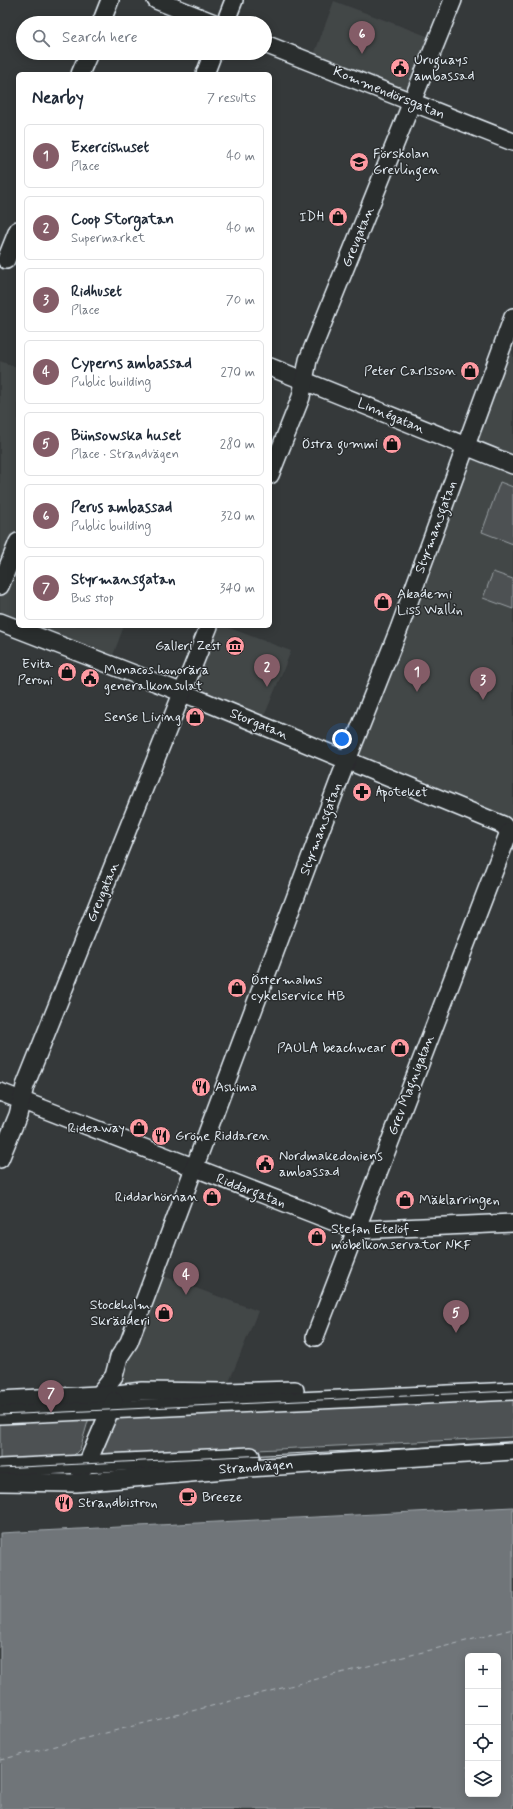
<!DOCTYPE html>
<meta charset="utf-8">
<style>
body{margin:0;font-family:Mynerve,sans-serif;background:#f6f6f7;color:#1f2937}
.controls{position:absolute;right:12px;bottom:12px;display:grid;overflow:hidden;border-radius:6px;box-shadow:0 2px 10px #0003}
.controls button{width:36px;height:36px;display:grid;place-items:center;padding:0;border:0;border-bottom:1px solid #e0e1e3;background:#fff;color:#1f2937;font:20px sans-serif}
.you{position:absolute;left:342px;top:739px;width:14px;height:14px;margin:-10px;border:3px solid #fff;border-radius:50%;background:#1a73e8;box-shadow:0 0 0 6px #1a73e833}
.badge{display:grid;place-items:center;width:26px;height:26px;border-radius:50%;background:#845c67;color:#fff;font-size:13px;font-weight:700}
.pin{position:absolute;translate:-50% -33px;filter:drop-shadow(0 1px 2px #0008)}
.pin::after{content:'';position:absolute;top:21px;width:14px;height:12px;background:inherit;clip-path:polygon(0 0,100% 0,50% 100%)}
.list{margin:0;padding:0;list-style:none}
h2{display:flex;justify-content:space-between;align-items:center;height:52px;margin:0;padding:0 16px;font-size:17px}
h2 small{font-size:13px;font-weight:400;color:#747a83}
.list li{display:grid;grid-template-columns:26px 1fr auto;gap:12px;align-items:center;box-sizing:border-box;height:64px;margin:0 8px 8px;padding:0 8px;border:1px solid #e0e1e3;border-radius:6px}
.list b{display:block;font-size:15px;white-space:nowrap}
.list p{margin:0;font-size:13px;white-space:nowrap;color:#747a83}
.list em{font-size:13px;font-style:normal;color:#747a83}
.icon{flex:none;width:22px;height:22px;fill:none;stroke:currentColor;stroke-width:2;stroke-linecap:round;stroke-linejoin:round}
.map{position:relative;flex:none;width:513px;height:1809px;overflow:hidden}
.search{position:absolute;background:#fff;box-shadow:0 2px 10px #0003;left:16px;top:16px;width:256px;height:44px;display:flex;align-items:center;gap:10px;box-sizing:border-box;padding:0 14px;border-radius:22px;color:#747a83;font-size:15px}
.panel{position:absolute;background:#fff;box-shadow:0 2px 10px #0003;left:16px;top:72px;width:256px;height:556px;border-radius:6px}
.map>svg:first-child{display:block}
</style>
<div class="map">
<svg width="513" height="1809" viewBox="0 0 513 1809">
<rect width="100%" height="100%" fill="#35393a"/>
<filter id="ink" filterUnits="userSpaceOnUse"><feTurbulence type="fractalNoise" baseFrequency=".025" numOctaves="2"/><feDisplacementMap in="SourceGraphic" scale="8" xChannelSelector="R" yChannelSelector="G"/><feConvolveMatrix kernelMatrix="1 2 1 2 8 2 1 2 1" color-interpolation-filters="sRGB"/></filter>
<g filter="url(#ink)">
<g fill="#424647">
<polygon points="334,1 435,39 410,104 311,63"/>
<polygon points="504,350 513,354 513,830 349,764"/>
<polygon points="0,361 18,368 18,626 124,626 109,666 0,625"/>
<polygon points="210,626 224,626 291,651 261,724 183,694"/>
<polygon points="147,1270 258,1311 229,1382 103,1385"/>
</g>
<g fill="#4d5152" stroke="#9aa1a5">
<polygon points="500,482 513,487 513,544 482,532"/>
<polygon points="493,572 513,579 513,609 483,598"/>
<polygon points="513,1395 513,1437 100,1458 115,1415"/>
<polygon points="89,1418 80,1449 73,1456 0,1461 0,1420"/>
</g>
<path fill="#707579" stroke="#a0a7ac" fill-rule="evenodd" d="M513,1507v266l-3,3 3,13v20h-513v-276zM468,1656h30v138h-30z"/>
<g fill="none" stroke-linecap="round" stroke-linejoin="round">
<polyline stroke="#acb3b8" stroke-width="1" stroke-dasharray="5 4" stroke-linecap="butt" points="0,1760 513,1629"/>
<g stroke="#e8f1f8" stroke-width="20">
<g id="minor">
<polyline points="156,0 214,23"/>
<polyline points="101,23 110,0"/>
<polyline points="225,23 234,0"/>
<polyline points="265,44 513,142"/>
<polyline points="80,74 89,53"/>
<polyline points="205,74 213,53"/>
<polyline points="6,260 18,230"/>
<polyline points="270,367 513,465"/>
<polyline points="270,475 301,397 308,360 453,0"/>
<polyline points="0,586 18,542"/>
<polyline points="0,622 196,698 503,825 509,832 513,834"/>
<polyline points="0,1092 355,1230 513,1223"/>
<polyline points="0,1159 18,1115 25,1086 209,626"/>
<polyline points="315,1337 509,832"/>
<polyline points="99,1395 114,1376 119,1357 129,1342 340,778 399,629 513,317"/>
<polyline points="0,1400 117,1394 142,1391 223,1392 295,1390"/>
<polyline points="0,1415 513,1391"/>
<polyline points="0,1468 251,1456"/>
<polyline points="80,1471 87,1464 114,1401"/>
<polyline points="0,1482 76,1483 248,1468 513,1451"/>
</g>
</g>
<use href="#minor" stroke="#2a2d2e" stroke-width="17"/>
<g stroke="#e8f1f8" stroke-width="1">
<polyline points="0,1415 513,1391"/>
<polyline points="0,1468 513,1443"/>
</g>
</g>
</g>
<defs>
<g id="civic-disc" transform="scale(1)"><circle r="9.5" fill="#ff9aa2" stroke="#2a2d2e"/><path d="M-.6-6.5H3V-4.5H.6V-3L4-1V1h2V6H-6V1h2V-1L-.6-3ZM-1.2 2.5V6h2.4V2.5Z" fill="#111"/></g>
<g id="school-disc" transform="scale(1)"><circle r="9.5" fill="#ff9aa2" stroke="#2a2d2e"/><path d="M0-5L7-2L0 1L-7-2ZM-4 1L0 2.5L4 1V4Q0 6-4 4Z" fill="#111"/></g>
<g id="shop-disc" transform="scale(1)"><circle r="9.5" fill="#ff9aa2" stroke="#2a2d2e"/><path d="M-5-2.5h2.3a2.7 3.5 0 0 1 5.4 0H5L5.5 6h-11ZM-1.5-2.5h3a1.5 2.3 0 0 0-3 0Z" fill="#111"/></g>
<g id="museum-disc" transform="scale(1)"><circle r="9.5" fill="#ff9aa2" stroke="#2a2d2e"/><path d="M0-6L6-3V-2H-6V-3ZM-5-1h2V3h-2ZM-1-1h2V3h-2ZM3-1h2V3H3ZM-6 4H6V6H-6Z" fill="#111"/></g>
<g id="pharmacy-disc" transform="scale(1)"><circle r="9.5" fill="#ff9aa2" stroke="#2a2d2e"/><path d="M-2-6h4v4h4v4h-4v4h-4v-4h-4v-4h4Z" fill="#111"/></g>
<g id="restaurant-disc" transform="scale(1)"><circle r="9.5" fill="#ff9aa2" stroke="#2a2d2e"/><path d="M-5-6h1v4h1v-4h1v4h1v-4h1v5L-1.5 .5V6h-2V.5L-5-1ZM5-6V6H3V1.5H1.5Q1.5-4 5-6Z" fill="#111"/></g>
<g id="cafe-disc" transform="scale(1)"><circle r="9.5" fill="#ff9aa2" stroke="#2a2d2e"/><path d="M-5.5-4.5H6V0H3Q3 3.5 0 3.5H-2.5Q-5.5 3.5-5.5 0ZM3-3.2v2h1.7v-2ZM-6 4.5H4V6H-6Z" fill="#111"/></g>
</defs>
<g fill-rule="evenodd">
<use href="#civic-disc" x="400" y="68"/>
<use href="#school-disc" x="359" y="162"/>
<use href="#shop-disc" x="338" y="217"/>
<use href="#shop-disc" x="470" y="371"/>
<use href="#shop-disc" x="392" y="444"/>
<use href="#shop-disc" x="383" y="602"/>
<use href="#museum-disc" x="235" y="646"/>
<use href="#shop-disc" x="67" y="672"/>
<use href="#civic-disc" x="90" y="678"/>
<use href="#shop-disc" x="195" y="717"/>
<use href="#pharmacy-disc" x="362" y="792"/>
<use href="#shop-disc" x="237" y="988"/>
<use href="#shop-disc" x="400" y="1048"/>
<use href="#restaurant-disc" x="201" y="1087"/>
<use href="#shop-disc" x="139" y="1128"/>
<use href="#restaurant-disc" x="161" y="1136"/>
<use href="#civic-disc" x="265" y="1164"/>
<use href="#shop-disc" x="212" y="1197"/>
<use href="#shop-disc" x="405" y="1200"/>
<use href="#shop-disc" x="317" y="1237"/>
<use href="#shop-disc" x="164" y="1313"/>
<use href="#cafe-disc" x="188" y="1497"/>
<use href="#restaurant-disc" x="64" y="1503"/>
</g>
<g text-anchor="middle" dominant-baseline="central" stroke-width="3" stroke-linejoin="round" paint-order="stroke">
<g font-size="14" fill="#e8f1f8" stroke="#2a2d2e" text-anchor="start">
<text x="414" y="60">Uruguays<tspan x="414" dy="16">ambassad</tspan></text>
<text x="373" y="154">Förskolan<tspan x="373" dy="16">Grevlingen</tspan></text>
<text x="324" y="217" text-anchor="end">IDH</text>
<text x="456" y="371" text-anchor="end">Peter Carlsson</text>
<text x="378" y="444" text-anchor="end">Östra gummi</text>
<text x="397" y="594">Akademi<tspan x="397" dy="16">Liss Wallin</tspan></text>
<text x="221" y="646" text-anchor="end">Galleri Zest</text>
<text x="53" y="664" text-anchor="end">Evita<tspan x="53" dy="16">Peroni</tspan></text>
<text x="104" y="670">Monacos honorära<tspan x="104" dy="16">generalkonsulat</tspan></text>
<text x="181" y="717" text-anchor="end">Sense Living</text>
<text x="376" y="792">Apoteket</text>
<text x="251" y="980">Östermalms<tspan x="251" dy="16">cykelservice HB</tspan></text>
<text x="386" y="1048" text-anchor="end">PAULA beachwear</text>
<text x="215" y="1087">Ashima</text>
<text x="125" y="1128" text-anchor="end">Rideaway</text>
<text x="175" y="1136">Gröne Riddaren</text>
<text x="279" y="1156">Nordmakedoniens<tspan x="279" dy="16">ambassad</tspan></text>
<text x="198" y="1197" text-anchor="end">Riddarhörnan</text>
<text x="419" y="1200">Mäklarringen</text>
<text x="331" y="1229">Stefan Etelöf -<tspan x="331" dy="16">möbelkonservator NKF</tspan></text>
<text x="150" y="1305" text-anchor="end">Stockholm<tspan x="150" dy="16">Skrädderi</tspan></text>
<text x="202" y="1497">Breeze</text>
<text x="78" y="1503">Strandbistron</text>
</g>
<g font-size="14" fill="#e8f1f8" stroke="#2a2d2e">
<text transform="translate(389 93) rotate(22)">Kommendörsgatan</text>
<text transform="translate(358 237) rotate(-68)">Grevgatan</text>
<text transform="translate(391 416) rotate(22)">Linnégatan</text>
<text transform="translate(436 527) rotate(-70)">Styrmansgatan</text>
<text transform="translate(259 724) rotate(22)">Storgatan</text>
<text transform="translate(321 829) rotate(-70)">Styrmansgatan</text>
<text transform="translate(103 892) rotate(-68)">Grevgatan</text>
<text transform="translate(411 1085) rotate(-69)">Grev Magnigatan</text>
<text transform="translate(251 1191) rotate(21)">Riddargatan</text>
<text transform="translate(256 1467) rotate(-4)">Strandvägen</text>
</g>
</g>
</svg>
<div class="controls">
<button>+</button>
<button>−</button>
<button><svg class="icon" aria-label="locate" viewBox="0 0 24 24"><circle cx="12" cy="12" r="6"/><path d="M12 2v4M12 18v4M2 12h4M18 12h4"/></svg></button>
<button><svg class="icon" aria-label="layers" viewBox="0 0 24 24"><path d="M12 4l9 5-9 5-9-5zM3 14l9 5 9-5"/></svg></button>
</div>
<div class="you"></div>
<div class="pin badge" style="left:417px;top:692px">1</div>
<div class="pin badge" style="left:267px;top:687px">2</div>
<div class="pin badge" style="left:483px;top:700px">3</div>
<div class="pin badge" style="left:186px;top:1295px">4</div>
<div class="pin badge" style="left:456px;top:1333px">5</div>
<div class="pin badge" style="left:362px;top:54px">6</div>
<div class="pin badge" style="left:51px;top:1413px">7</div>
<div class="search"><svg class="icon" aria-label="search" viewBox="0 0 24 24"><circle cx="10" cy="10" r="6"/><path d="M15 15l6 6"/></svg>Search here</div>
<section class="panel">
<h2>Nearby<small>7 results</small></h2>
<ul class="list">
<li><span class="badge">1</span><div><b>Exercishuset</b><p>Place</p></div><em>40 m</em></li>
<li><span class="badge">2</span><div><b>Coop Storgatan</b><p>Supermarket</p></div><em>40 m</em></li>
<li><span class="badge">3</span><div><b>Ridhuset</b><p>Place</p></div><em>70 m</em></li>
<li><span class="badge">4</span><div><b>Cyperns ambassad</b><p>Public building</p></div><em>270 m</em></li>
<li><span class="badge">5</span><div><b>Bünsowska huset</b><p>Place · Strandvägen</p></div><em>280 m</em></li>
<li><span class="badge">6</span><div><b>Perus ambassad</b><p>Public building</p></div><em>320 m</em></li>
<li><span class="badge">7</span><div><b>Styrmansgatan</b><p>Bus stop</p></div><em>340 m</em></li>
</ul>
</section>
</div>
